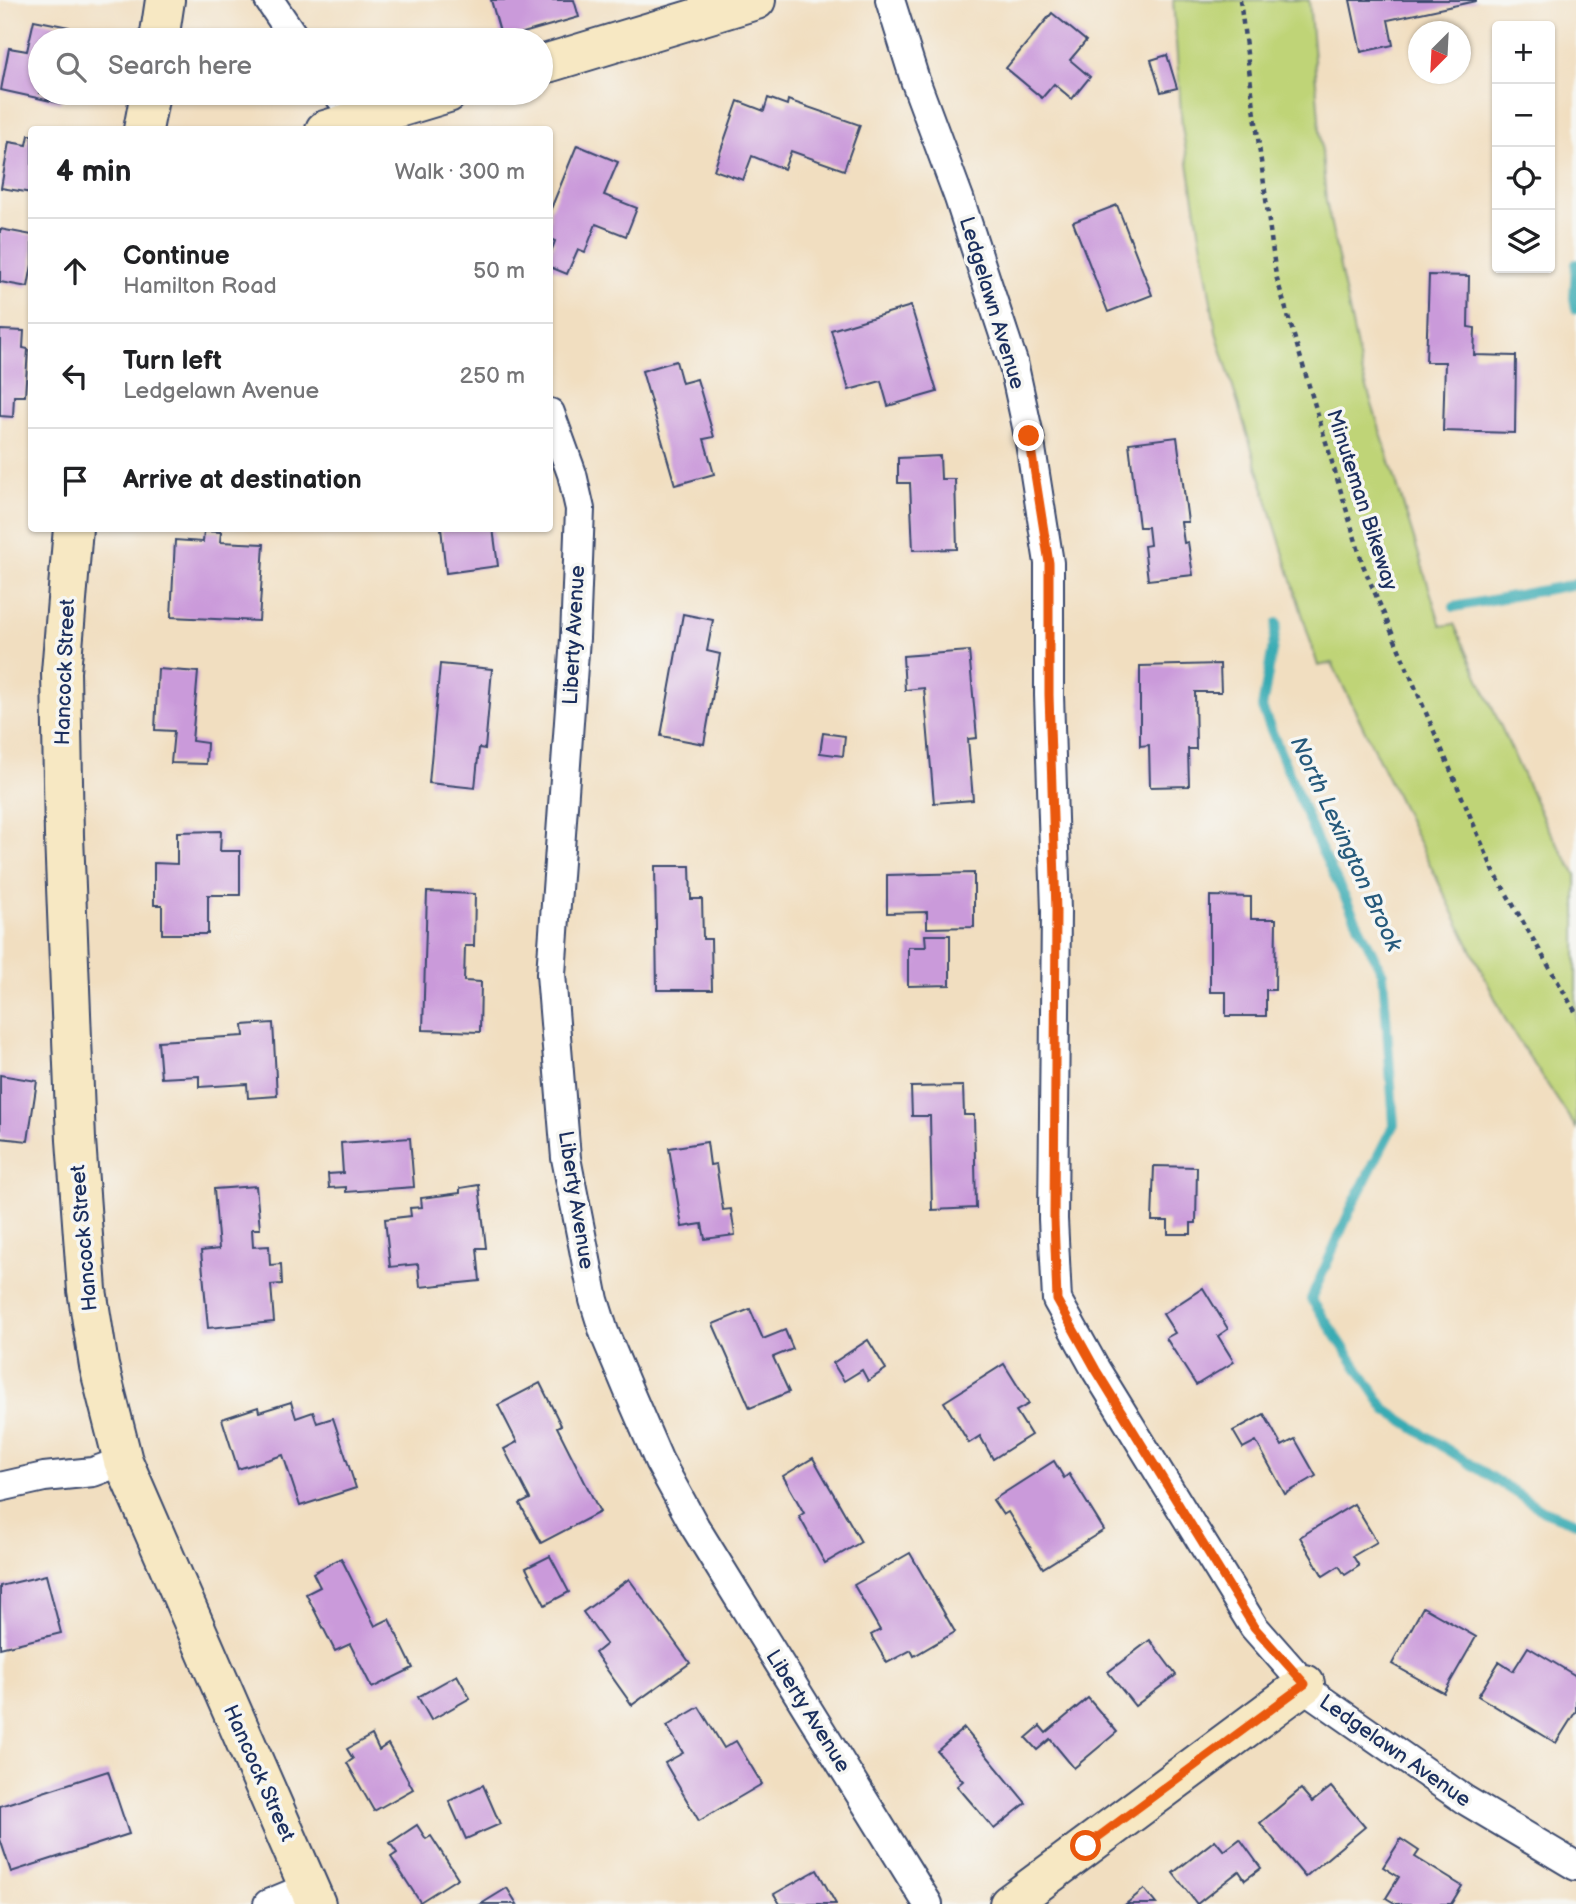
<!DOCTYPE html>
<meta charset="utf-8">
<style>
body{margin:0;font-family:"Balsamiq Sans",sans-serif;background:#f2f2f2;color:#202124}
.controls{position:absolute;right:21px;top:21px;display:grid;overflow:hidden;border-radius:7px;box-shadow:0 2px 5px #0004}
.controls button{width:63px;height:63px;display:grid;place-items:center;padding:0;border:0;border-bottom:2px solid #e0e0e0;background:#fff;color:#202124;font:35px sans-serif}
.compass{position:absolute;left:1408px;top:21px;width:63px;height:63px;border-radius:50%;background:#fff;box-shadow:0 2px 5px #0004;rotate:204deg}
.stop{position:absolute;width:21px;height:21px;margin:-16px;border:5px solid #ea580c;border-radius:50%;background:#fff}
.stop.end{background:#ea580c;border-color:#fff;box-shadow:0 2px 7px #0008}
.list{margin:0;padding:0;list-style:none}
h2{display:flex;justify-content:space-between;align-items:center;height:91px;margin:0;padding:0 28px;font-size:30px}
h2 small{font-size:23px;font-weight:400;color:#757577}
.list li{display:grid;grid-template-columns:46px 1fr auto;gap:21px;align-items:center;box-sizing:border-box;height:105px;padding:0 28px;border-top:2px solid #e0e0e0}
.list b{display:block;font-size:26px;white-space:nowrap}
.list p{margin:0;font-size:23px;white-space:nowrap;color:#757577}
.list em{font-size:23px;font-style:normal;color:#757577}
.icon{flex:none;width:38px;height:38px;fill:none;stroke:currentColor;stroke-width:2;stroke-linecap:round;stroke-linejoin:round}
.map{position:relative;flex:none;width:1576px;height:1904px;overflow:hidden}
.search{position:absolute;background:#fff;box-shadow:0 2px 5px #0004;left:28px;top:28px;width:525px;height:77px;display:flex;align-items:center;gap:18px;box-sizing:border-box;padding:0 24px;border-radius:38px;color:#757577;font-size:26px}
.panel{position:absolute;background:#fff;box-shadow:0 2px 5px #0004;left:28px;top:126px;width:525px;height:406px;border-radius:7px}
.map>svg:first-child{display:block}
</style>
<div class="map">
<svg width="1576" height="1904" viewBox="0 0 1576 1904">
<rect width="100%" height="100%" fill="#f6f6f2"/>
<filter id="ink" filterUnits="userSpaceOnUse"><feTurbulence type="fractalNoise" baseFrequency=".0143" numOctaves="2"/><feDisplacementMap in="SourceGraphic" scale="14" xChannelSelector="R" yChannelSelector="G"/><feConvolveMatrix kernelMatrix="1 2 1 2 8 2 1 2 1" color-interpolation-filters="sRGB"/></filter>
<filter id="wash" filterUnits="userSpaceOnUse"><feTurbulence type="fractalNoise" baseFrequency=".00686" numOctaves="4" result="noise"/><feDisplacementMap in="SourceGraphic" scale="28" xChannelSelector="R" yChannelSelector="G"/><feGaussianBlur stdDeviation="1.57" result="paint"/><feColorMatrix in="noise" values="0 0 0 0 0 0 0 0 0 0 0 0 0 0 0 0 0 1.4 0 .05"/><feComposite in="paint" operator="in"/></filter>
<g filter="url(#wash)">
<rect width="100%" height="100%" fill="#f1dec0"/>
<polygon fill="#bfd477" stroke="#6d826a" stroke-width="2" points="1173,0 1309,0 1326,201 1362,372 1441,626 1454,624 1546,825 1576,875 1576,1128 1507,1023 1332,663 1318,666 1216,332 1182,127"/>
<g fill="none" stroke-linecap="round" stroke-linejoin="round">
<g stroke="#39abb3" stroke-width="10">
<polyline points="1576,264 1574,298 1576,309"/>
<polyline points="1454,607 1576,584"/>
<polyline points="1277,623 1262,708 1317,841 1383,974 1394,1124 1353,1204 1311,1299 1386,1410 1544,1511 1576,1523"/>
</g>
</g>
<g id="blocks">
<g fill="#ca9ada">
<polygon points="491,0 574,0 579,17 502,39"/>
<polygon points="1350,0 1476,0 1476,1 1388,20 1393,45 1361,52"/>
<polygon points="1052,13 1086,41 1070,60 1090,77 1072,99 1054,84 1042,98 1006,68"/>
<polygon points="34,20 69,27 66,40 40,40 40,93 62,93 60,103 1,90 9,48 27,51"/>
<polygon points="1167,55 1177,88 1161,92 1151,60"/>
<polygon points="768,98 787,105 788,100 860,125 844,170 791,151 784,169 752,156 743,180 714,170 738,101 764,111"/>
<polygon points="29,135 32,135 32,193 1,188 9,142 27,145"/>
<polygon points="577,145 618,162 604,195 637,208 626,236 596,224 585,252 578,249 567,274 550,267 550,255 555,241 550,239 550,211"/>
<polygon points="1117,205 1152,295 1108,312 1073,222"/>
<polygon points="0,229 32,235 32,265 28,287 0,282"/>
<polygon points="1429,275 1469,276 1468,327 1475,328 1474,355 1516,356 1515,433 1443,431 1445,362 1426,362"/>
<polygon points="911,306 937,392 888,406 881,381 849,390 831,330"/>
<polygon points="0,330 24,331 23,348 28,349 25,396 14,396 13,417 0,416"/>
<polygon points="676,361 682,383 697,379 714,437 704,439 714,474 675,485 642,371"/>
<polygon points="1177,437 1188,522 1181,522 1184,543 1188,542 1193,575 1148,580 1144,546 1150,545 1148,527 1139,527 1129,443"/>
<polygon points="940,456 941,479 955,479 957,549 913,550 910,483 898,483 898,458"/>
<polygon points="441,528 493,528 498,566 446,573"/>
<polygon points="204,531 221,532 220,542 264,544 259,621 171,617 175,540 203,542"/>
<polygon points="683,614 713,620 707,651 720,654 704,744 661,736"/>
<polygon points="969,651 977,738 968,739 973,800 934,803 924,688 905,690 903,656"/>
<polygon points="440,664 492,669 485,749 479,748 475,788 429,783"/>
<polygon points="1220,664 1221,692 1195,692 1196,749 1188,749 1189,786 1150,787 1149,745 1140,746 1140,666"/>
<polygon points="158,669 198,672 192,741 207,743 206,764 171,763 174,731 155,730"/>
<polygon points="823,733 845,736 843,756 820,753"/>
<polygon points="221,831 220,851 240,851 240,895 208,895 208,934 162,934 162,905 154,905 154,863 177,864 177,832"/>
<polygon points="655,866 690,866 691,899 702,899 703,939 711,939 712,990 657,990"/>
<polygon points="974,873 974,927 927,928 927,912 887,913 887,875"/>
<polygon points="427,892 475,894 474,946 465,946 464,981 481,982 480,1032 423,1030"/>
<polygon points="1210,896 1251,897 1251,919 1276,919 1275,990 1266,990 1266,1016 1226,1016 1226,992 1210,992"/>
<polygon points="925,935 950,935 950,985 908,986 908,947 926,947"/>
<polygon points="273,1023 277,1096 248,1098 247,1084 199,1087 199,1076 161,1078 158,1041 244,1036 243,1025"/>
<polygon points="0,1075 37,1081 28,1141 0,1138"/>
<polygon points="963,1086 964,1115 974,1115 976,1208 932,1210 930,1116 912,1116 911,1087"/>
<polygon points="410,1138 414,1187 346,1192 346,1187 329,1188 328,1174 343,1173 341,1143"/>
<polygon points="707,1142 710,1165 716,1164 723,1210 731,1209 735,1235 705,1239 702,1224 682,1227 669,1148"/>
<polygon points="1154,1166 1197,1167 1196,1223 1191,1223 1191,1234 1168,1234 1168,1221 1152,1221"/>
<polygon points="479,1185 486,1248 477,1248 480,1281 420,1287 418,1264 390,1267 385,1219 411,1216 410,1208 422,1207 421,1198 460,1193 460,1188"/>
<polygon points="256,1186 260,1229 252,1229 253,1247 269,1246 270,1265 281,1264 282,1284 271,1285 274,1322 208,1328 201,1251 219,1249 214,1189"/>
<polygon points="1203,1288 1228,1329 1218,1336 1234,1362 1196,1385 1166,1338 1175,1333 1163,1314"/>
<polygon points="750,1309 763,1339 785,1330 793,1349 773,1357 789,1392 750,1408 713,1324"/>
<polygon points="868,1340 886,1369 868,1381 862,1370 844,1381 833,1363"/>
<polygon points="1004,1364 1029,1404 1016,1411 1031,1435 993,1459 980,1436 969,1443 944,1402"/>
<polygon points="540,1383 561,1425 557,1427 600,1512 541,1543 520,1504 530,1499 504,1449 517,1442 498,1405"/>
<polygon points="291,1402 296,1418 313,1412 317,1423 333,1418 356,1488 300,1506 283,1455 238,1469 222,1419 258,1407 259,1412"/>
<polygon points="1264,1414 1282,1446 1295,1439 1316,1476 1285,1494 1256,1441 1243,1448 1233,1431"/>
<polygon points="813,1458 861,1542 825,1563 799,1516 804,1513 783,1476"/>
<polygon points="1054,1461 1064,1478 1069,1474 1104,1530 1043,1568 1008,1512 1003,1515 993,1500"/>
<polygon points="1354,1504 1377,1542 1353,1556 1359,1566 1345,1575 1339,1566 1323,1576 1300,1537"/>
<polygon points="910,1553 955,1632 914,1656 911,1650 887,1663 871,1635 880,1630 854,1585"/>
<polygon points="550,1556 569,1592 545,1605 526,1568"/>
<polygon points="341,1558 375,1626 389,1619 413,1668 372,1688 350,1644 335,1651 306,1594 320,1587 313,1573"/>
<polygon points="46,1575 61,1633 0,1648 0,1586"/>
<polygon points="629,1579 690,1663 632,1705 595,1653 606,1644 583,1612"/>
<polygon points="1423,1607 1476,1637 1444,1693 1392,1664"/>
<polygon points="1150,1640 1176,1675 1135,1706 1108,1672"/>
<polygon points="1528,1647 1576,1676 1576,1711 1556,1743 1478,1696 1499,1662 1513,1671"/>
<polygon points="457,1675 470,1698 431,1720 418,1697"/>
<polygon points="1088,1698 1117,1732 1074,1768 1050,1739 1037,1750 1026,1738 1040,1726 1046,1733"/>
<polygon points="699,1707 724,1748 736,1741 762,1784 699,1821 665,1763 683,1753 667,1726"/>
<polygon points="964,1728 1026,1803 994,1829 957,1786 963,1781 937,1751"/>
<polygon points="372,1735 379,1750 388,1744 413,1789 374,1811 347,1763 353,1759 347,1749"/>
<polygon points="108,1771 129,1834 11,1872 0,1839 0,1806"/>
<polygon points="483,1785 500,1824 466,1839 449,1801"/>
<polygon points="1331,1787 1365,1827 1305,1877 1260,1823 1301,1789 1312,1802"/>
<polygon points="417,1825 426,1839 431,1836 458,1878 420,1902 391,1857 397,1853 390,1843"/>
<polygon points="1240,1839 1261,1868 1245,1880 1239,1871 1197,1904 1173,1873 1215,1840 1224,1851"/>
<polygon points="1401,1839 1419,1851 1415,1857 1462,1886 1451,1904 1396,1904 1386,1898 1399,1877 1383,1867"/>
<polygon points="817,1870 836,1904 780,1904 774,1894"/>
<polygon points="507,1888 517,1904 481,1904"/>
<polygon points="1144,1889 1156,1904 1126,1904"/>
</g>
</g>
</g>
<g filter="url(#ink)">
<use href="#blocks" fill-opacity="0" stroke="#3b496d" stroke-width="2"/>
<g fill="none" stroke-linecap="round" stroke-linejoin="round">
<g stroke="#3b496d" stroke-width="32">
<g id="street">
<polyline points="269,0 296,40"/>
<polyline points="890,0 915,80 959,198 1013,362 1029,436 1049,563 1049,695 1056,911 1053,1219 1057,1300 1096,1370 1254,1627 1313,1694 1465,1800 1576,1866"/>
<polyline points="337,93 367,130"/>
<polyline points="550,413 572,474 580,509 575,638 551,974 566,1158 594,1300 604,1332 630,1394 659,1461 695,1527 928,1904"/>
<polyline points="0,1487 44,1477 93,1472 123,1461"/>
<polyline points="268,1904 309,1887"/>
</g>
</g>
<g stroke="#3b496d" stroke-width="42">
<g id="secondary">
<polyline points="159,40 165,0"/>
<polyline points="541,65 756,0"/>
<polyline points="143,130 150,93"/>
<polyline points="325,130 448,93"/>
<polyline points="73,528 61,672 64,836 76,1140 87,1290 99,1366 123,1461 316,1904"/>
<polyline points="1009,1904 1305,1684"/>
</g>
</g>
<polyline stroke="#3b496d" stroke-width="4.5" stroke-dasharray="5 5" stroke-linecap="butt" points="1240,0 1276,276 1363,565 1494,872 1576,1013"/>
<use href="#street" stroke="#fff" stroke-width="28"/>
<use href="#secondary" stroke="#f7e8c3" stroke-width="38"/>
</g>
</g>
<g fill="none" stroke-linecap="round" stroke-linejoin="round" filter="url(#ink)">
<polyline stroke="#ea580c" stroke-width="9" points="1029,436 1049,563 1049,695 1056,911 1054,1219 1057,1300 1096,1370 1254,1627 1305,1684 1086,1846"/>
</g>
<g text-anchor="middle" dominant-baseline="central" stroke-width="7" stroke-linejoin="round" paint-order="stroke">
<g font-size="21" fill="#1b2f5e" stroke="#f6f6f2">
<text transform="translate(992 303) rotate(73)">Ledgelawn Avenue</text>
<text transform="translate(1362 500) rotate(72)">Minuteman Bikeway</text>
<text transform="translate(574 635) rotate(-87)">Liberty Avenue</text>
<text transform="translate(65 672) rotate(-88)">Hancock Street</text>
<text transform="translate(576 1200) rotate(81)">Liberty Avenue</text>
<text transform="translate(84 1238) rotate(-95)">Hancock Street</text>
<text transform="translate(808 1711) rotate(58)">Liberty Avenue</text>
<text transform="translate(1395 1751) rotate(35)">Ledgelawn Avenue</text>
<text transform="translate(259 1773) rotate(66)">Hancock Street</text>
</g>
<g font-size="23" font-style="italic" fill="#265a7c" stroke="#f6f6f2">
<text transform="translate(1346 844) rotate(65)">North Lexington Brook</text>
</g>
</g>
</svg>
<div class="controls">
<button>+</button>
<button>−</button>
<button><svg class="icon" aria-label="locate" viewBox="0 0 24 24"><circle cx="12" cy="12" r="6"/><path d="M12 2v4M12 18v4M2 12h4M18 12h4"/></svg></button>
<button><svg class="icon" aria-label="layers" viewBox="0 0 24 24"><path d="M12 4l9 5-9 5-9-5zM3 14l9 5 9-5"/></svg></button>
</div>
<svg class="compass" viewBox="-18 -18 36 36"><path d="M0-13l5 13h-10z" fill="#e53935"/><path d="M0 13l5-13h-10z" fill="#757577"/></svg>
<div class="stop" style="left:1086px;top:1846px"></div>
<div class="stop end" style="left:1029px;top:436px"></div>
<div class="search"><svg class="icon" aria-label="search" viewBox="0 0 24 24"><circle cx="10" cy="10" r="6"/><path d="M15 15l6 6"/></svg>Search here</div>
<section class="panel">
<h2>4 min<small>Walk · 300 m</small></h2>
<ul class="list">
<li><svg class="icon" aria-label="ahead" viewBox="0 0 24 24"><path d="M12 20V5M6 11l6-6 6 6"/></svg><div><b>Continue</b><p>Hamilton Road</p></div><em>50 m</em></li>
<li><svg class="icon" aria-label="left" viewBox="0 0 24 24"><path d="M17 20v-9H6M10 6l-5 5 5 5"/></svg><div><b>Turn left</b><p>Ledgelawn Avenue</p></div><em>250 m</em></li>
<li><svg class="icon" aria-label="arrive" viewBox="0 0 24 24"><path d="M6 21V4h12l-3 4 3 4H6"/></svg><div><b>Arrive at destination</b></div></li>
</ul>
</section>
</div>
